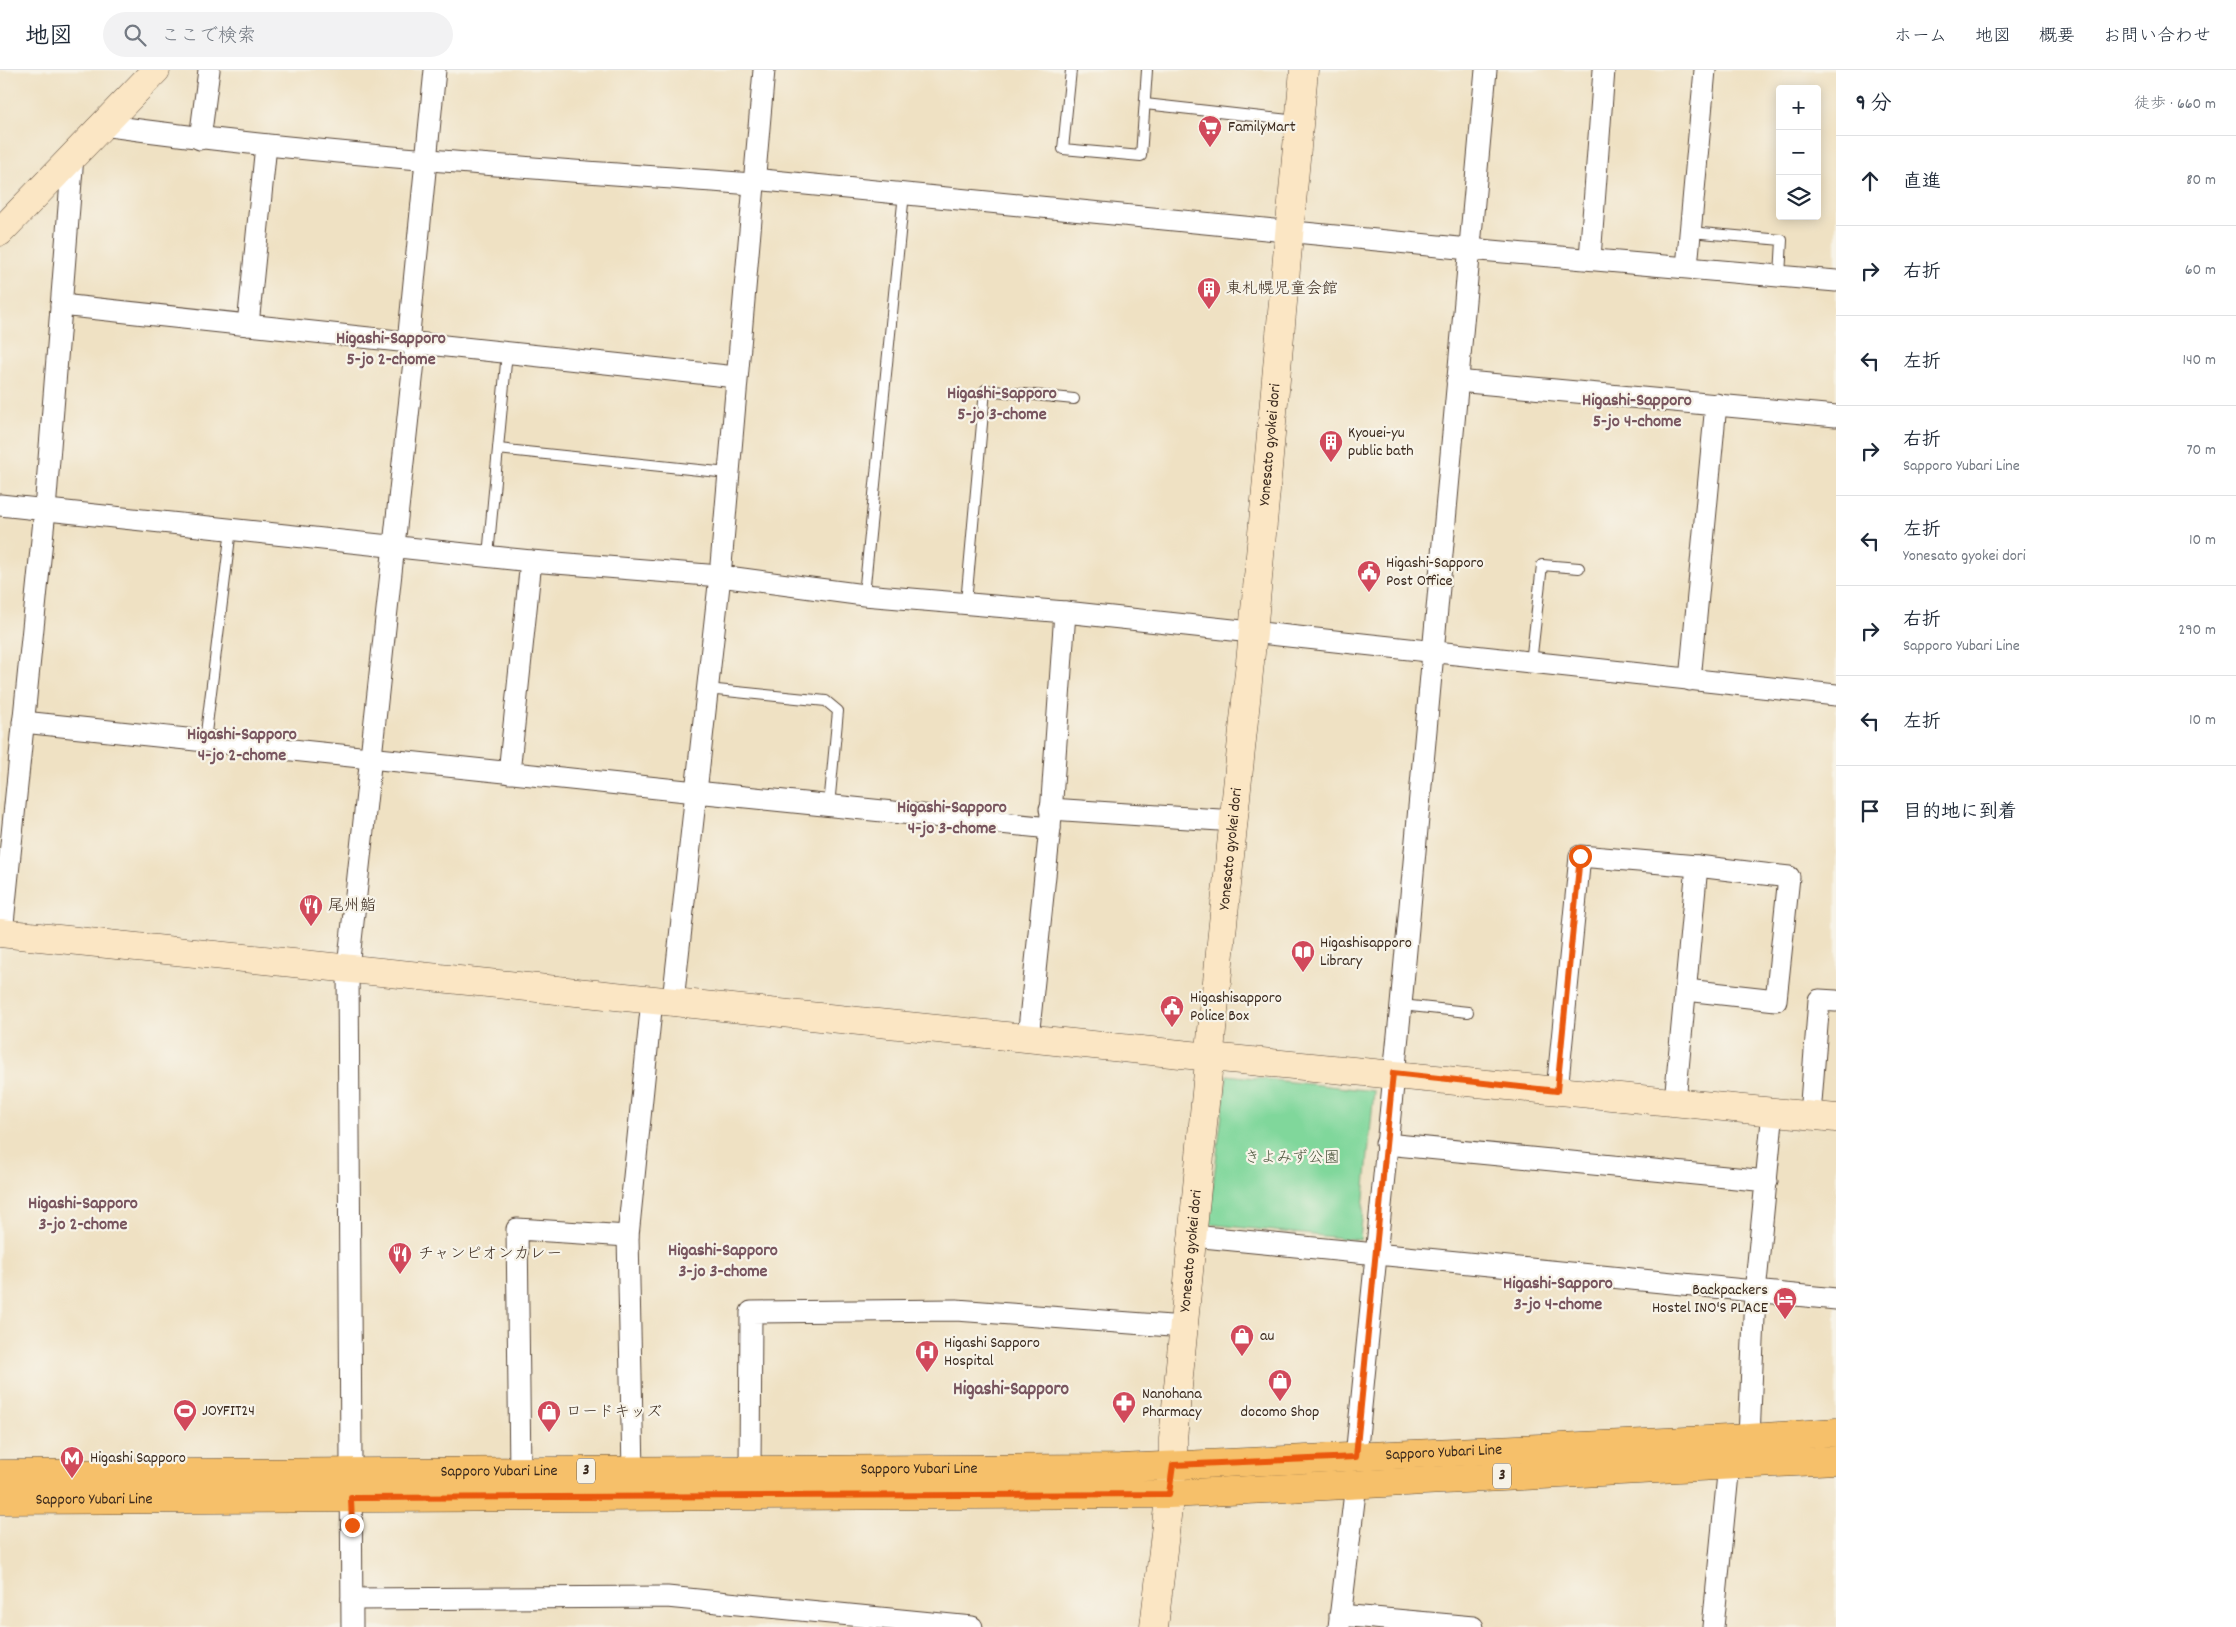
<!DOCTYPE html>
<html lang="ja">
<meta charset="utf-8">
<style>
body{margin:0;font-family:Dekko,"Klee One",sans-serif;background:#f2f2f3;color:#1f2937}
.controls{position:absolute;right:15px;top:15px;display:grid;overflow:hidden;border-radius:5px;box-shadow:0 2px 12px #0003}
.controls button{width:45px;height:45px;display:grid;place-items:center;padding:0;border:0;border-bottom:1px solid #e0e1e3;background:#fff;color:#1f2937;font:25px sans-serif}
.stop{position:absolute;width:15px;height:15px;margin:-11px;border:4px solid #ea580c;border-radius:50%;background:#fff}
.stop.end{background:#ea580c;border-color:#fff;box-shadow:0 1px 5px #0008}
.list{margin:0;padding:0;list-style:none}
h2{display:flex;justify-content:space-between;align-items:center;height:65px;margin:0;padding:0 20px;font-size:21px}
h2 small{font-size:16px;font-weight:400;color:#747a83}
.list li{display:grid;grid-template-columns:32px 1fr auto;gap:15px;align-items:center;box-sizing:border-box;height:90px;padding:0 20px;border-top:1px solid #e0e1e3}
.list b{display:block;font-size:19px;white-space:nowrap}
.list p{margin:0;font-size:16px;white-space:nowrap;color:#747a83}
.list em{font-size:16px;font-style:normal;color:#747a83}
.icon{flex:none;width:28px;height:28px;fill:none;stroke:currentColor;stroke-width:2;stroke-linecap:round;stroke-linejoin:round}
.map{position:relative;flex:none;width:1836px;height:1557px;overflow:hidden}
header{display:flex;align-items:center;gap:30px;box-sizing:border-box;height:70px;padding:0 25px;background:#fff;border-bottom:1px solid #e0e1e3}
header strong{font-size:24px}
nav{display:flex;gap:28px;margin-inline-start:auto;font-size:18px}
.search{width:350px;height:45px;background:#f2f2f3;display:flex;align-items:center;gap:12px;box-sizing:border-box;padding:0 18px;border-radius:28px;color:#747a83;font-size:19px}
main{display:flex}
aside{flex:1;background:#fff}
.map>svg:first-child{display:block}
</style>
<header>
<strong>地図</strong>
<div class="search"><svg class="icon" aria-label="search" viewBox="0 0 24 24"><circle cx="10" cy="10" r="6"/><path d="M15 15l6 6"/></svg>ここで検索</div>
<nav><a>ホーム</a><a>地図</a><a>概要</a><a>お問い合わせ</a></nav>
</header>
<main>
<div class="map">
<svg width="1836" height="1557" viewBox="0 0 1836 1557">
<rect width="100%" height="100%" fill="#f7f3e8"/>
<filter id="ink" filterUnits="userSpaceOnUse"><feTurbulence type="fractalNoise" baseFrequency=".02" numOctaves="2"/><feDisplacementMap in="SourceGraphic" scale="10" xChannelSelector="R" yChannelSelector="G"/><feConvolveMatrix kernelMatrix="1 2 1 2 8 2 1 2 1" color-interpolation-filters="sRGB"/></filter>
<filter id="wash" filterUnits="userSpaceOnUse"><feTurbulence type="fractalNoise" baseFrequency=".0096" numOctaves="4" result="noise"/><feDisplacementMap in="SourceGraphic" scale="20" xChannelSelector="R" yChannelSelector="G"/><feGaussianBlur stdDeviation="1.12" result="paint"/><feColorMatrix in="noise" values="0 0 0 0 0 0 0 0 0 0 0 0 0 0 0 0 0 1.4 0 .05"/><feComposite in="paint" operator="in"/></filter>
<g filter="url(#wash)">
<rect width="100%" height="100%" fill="#efe1c3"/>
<polygon fill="#80d79b" stroke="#5e805c" points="1227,1005 1374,1021 1360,1170 1208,1154"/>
</g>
<g filter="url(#ink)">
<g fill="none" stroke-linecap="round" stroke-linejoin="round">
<g stroke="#564537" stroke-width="12">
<g id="lane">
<polyline points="1071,0 1063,79 1141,86 1147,0"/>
<polyline points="1145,34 1298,51"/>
<polyline points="1690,162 1782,170 1780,206"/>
<polyline points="498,379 728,403"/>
<polyline points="488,486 507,282"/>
<polyline points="864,525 904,123"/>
<polyline points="966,533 985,320 1074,329"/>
<polyline points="1531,593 1542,495 1579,498"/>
<polyline points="707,619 826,631 838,641 829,736"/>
<polyline points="205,671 231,459"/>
<polyline points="1401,935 1468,942"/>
</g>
</g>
<g stroke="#564537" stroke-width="23">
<g id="street">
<path d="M102,55c216,30 434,43 652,59"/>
<polyline points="200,69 209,0"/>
<polyline points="754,109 1469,179 1836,211"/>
<polyline points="1590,188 1604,0"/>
<polyline points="1687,197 1705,0"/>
<polyline points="61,235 736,307"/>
<polyline points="248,255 266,75"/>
<polyline points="408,273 435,0"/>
<polyline points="1457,311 1836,346"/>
<polyline points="0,435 531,491 720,506 864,525 1065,542 1836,625"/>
<polyline points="1690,610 1716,334"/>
<polyline points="23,652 696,722 720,506 764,0"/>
<polyline points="509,703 531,491"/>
<polyline points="1050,739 1235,751"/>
<polyline points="2,863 45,440 73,86"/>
<polyline points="673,931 696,722 1050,758"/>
<polyline points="1028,968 1050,758 1065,542"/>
<polyline points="1557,1021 1580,786 1697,796 1789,807 1776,930 1686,920"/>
<polyline points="1675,1031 1697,796"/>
<polyline points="1810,1045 1819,930 1836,931"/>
<polyline points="1386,1074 1767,1111"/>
<polyline points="1193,1166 1836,1229"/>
<polyline points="1749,1368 1755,1223 1773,1041"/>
<polyline points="1356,1387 1401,935 1486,0"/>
<polyline points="750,1399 751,1242 956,1240 1184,1257"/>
<polyline points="633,1401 628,1166 652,930"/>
<polyline points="520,1402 517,1159 628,1166"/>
<polyline points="352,1529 667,1527 972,1557"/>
<polyline points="1340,1545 1473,1557"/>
<polyline points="352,1557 348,898 416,273"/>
<polyline points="1339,1557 1356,1414"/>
<polyline points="1713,1557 1729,1394"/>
</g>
</g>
<g stroke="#564537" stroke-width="29">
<g id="secondary">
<polyline points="0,162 156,0"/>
<polyline points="0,863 1210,987 1836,1048"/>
<path id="s1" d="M1154,1557l19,-162v-26l39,-409 41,-397 51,-563"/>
</g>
</g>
<g stroke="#564537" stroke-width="29">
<g id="primary">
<path id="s2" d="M0,1404l1120,-6 629,-30 87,-6"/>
<path id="s3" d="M0,1430l1169,-6 667,-34"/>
</g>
</g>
<use href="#lane" stroke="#fff" stroke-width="10"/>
<use href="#street" stroke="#fff" stroke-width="21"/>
<use href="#secondary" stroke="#fbe6c4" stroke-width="28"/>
<use href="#primary" stroke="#f6c06b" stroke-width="28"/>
</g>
</g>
<g fill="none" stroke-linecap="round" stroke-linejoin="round" filter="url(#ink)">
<polyline stroke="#ea580c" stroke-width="6" points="352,1455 351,1428 1169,1424 1173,1395 1356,1387 1393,1003 1557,1021 1580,786"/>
</g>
<defs>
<g id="supermarket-pin" transform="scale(1.25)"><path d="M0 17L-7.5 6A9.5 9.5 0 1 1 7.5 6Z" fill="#d1495b" stroke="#f7f3e8"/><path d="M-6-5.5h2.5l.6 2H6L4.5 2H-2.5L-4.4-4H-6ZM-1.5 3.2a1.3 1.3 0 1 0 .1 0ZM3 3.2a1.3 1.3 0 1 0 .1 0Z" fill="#fff"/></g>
<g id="building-pin" transform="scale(1.25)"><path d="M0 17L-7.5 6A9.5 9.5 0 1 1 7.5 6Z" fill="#d1495b" stroke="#f7f3e8"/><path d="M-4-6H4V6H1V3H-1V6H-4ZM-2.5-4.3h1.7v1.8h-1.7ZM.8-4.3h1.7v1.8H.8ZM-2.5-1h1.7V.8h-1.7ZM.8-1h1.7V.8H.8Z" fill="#fff"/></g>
<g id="civic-pin" transform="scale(1.25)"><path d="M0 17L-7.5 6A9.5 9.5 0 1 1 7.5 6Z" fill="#d1495b" stroke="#f7f3e8"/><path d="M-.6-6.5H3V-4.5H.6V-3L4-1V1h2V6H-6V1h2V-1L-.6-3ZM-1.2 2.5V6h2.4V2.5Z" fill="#fff"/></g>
<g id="restaurant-pin" transform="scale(1.25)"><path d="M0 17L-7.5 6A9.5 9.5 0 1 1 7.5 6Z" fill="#d1495b" stroke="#f7f3e8"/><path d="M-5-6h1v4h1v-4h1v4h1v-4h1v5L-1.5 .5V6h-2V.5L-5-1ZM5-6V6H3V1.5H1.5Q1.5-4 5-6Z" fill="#fff"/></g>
<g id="library-pin" transform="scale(1.25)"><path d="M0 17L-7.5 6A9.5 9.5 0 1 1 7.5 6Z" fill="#d1495b" stroke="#f7f3e8"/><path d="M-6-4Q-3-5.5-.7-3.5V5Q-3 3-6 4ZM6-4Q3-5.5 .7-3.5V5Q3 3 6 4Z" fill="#fff"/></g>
<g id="hotel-pin" transform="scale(1.25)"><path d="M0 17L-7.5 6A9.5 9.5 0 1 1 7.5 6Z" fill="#d1495b" stroke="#f7f3e8"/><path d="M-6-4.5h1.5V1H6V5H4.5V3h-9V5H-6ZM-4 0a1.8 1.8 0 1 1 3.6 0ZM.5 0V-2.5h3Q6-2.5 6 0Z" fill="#fff"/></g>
<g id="shop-pin" transform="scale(1.25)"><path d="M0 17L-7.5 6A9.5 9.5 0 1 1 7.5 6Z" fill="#d1495b" stroke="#f7f3e8"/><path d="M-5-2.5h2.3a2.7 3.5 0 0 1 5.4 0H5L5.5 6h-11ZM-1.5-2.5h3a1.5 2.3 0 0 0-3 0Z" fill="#fff"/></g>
<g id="hospital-pin" transform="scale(1.25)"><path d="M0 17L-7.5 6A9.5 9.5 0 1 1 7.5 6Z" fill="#d1495b" stroke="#f7f3e8"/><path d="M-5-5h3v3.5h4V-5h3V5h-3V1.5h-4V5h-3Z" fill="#fff"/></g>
<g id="pharmacy-pin" transform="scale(1.25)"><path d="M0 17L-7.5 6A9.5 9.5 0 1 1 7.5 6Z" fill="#d1495b" stroke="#f7f3e8"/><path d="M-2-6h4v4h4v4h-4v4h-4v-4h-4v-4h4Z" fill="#fff"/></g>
<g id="stadium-pin" transform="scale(1.25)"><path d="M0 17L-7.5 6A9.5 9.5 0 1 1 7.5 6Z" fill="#d1495b" stroke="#f7f3e8"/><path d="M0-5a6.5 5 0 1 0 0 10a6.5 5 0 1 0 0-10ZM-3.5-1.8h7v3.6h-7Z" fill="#fff"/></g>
<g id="metro-pin" transform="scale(1.25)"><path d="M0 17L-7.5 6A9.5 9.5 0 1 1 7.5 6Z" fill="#d1495b" stroke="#f7f3e8"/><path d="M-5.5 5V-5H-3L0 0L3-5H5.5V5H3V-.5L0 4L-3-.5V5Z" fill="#fff"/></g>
</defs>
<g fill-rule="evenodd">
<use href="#supermarket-pin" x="1210" y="57"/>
<use href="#building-pin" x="1209" y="219"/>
<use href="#building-pin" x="1331" y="372"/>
<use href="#civic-pin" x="1369" y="502"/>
<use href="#restaurant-pin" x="311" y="836"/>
<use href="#library-pin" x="1303" y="882"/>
<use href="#civic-pin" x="1172" y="937"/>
<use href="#restaurant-pin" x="400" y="1184"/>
<use href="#hotel-pin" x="1785" y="1229"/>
<use href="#shop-pin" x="1242" y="1266"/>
<use href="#hospital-pin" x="927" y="1282"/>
<use href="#shop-pin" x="1280" y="1311"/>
<use href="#pharmacy-pin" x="1124" y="1333"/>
<use href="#stadium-pin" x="185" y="1341"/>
<use href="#shop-pin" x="549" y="1342"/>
<use href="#metro-pin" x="72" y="1388"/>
</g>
<g text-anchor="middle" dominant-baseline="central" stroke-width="4.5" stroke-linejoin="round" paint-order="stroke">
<g fill="#f7f3e8" stroke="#73665b" stroke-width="1">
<rect x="577" y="1388.5" width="18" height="25" rx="4"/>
<rect x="1493" y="1393.5" width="18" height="25" rx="4"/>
</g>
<g font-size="15" font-weight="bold" fill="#3b2a1e">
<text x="586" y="1401">3</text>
<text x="1502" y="1406">3</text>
</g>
<g font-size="16" fill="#3b2a1e" stroke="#f7f3e8" text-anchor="start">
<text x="1228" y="57">FamilyMart</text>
<text x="1226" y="219">東札幌児童会館</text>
<text x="1348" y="363">Kyouei-yu<tspan x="1348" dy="18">public bath</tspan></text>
<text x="1386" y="493">Higashi-Sapporo<tspan x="1386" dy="18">Post Office</tspan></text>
<text x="328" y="836">尾州鮨</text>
<text x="1320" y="873">Higashisapporo<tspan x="1320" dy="18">Library</tspan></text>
<text x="1190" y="928">Higashisapporo<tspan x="1190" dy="18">Police Box</tspan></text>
<text x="418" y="1184">チャンピオンカレー</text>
<text x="1768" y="1220" text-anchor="end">Backpackers<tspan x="1768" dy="18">Hostel INO'S PLACE</tspan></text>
<text x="1260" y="1266">au</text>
<text x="944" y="1273">Higashi Sapporo<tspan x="944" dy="18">Hospital</tspan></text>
<text x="1142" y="1324">Nanohana<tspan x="1142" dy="18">Pharmacy</tspan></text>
<text x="202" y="1341">JOYFIT24</text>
<text x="566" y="1342">ロードキッズ</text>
<text x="1280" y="1342" text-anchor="middle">docomo Shop</text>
<text x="90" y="1388">Higashi Sapporo</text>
</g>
<g font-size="16" fill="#3b2a1e" stroke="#f7f3e8">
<text stroke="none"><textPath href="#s1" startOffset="1188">Yonesato gyokei dori</textPath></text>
<text stroke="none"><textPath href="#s1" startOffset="782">Yonesato gyokei dori</textPath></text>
<text stroke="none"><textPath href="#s1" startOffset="378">Yonesato gyokei dori</textPath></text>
<text stroke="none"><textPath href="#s2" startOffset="1444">Sapporo Yubari Line</textPath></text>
<text stroke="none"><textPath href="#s2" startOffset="919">Sapporo Yubari Line</textPath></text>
<text stroke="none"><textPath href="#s2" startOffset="499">Sapporo Yubari Line</textPath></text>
<text stroke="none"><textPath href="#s3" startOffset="94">Sapporo Yubari Line</textPath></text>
</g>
<g font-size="16" fill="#4c553d" stroke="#f7f3e8">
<text x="1292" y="1088">きよみず公園</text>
</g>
<g font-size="18" font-weight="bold" fill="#79565f" stroke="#f7f3e8">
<text x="391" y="269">Higashi-Sapporo<tspan x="391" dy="21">5-jo 2-chome</tspan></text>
<text x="1002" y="324">Higashi-Sapporo<tspan x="1002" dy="21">5-jo 3-chome</tspan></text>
<text x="1637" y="331">Higashi-Sapporo<tspan x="1637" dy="21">5-jo 4-chome</tspan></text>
<text x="242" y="665">Higashi-Sapporo<tspan x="242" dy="21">4-jo 2-chome</tspan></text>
<text x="952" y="738">Higashi-Sapporo<tspan x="952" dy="21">4-jo 3-chome</tspan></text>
<text x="83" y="1134">Higashi-Sapporo<tspan x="83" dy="21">3-jo 2-chome</tspan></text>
<text x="723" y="1181">Higashi-Sapporo<tspan x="723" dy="21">3-jo 3-chome</tspan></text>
<text x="1558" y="1214">Higashi-Sapporo<tspan x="1558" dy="21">3-jo 4-chome</tspan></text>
</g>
<g font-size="19" font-weight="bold" fill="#79565f" stroke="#f7f3e8">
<text x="1011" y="1320">Higashi-Sapporo</text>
</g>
</g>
</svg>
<div class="controls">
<button>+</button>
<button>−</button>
<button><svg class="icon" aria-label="layers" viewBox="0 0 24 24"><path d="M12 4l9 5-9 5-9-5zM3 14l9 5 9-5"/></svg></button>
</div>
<div class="stop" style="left:1580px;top:786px"></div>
<div class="stop end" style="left:352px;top:1455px"></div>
</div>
<aside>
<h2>9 分<small>徒歩 · 660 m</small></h2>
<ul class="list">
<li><svg class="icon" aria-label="ahead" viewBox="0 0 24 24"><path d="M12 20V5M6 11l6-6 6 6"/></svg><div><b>直進</b></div><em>80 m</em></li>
<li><svg class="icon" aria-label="right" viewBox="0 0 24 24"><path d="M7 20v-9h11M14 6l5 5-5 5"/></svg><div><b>右折</b></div><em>60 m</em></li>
<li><svg class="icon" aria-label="left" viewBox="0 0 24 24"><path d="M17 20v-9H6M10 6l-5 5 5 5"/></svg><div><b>左折</b></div><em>140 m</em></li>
<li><svg class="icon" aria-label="right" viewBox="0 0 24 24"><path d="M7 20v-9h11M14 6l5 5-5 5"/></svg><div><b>右折</b><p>Sapporo Yubari Line</p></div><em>70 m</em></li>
<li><svg class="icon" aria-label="left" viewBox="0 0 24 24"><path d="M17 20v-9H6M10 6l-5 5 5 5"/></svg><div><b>左折</b><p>Yonesato gyokei dori</p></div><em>10 m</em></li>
<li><svg class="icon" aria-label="right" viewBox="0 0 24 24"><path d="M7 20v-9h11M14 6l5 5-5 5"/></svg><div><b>右折</b><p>Sapporo Yubari Line</p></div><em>290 m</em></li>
<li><svg class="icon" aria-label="left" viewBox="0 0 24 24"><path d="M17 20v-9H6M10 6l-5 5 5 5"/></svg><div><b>左折</b></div><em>10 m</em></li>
<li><svg class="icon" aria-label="arrive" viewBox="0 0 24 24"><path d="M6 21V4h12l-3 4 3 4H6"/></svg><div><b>目的地に到着</b></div></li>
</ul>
</aside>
</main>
